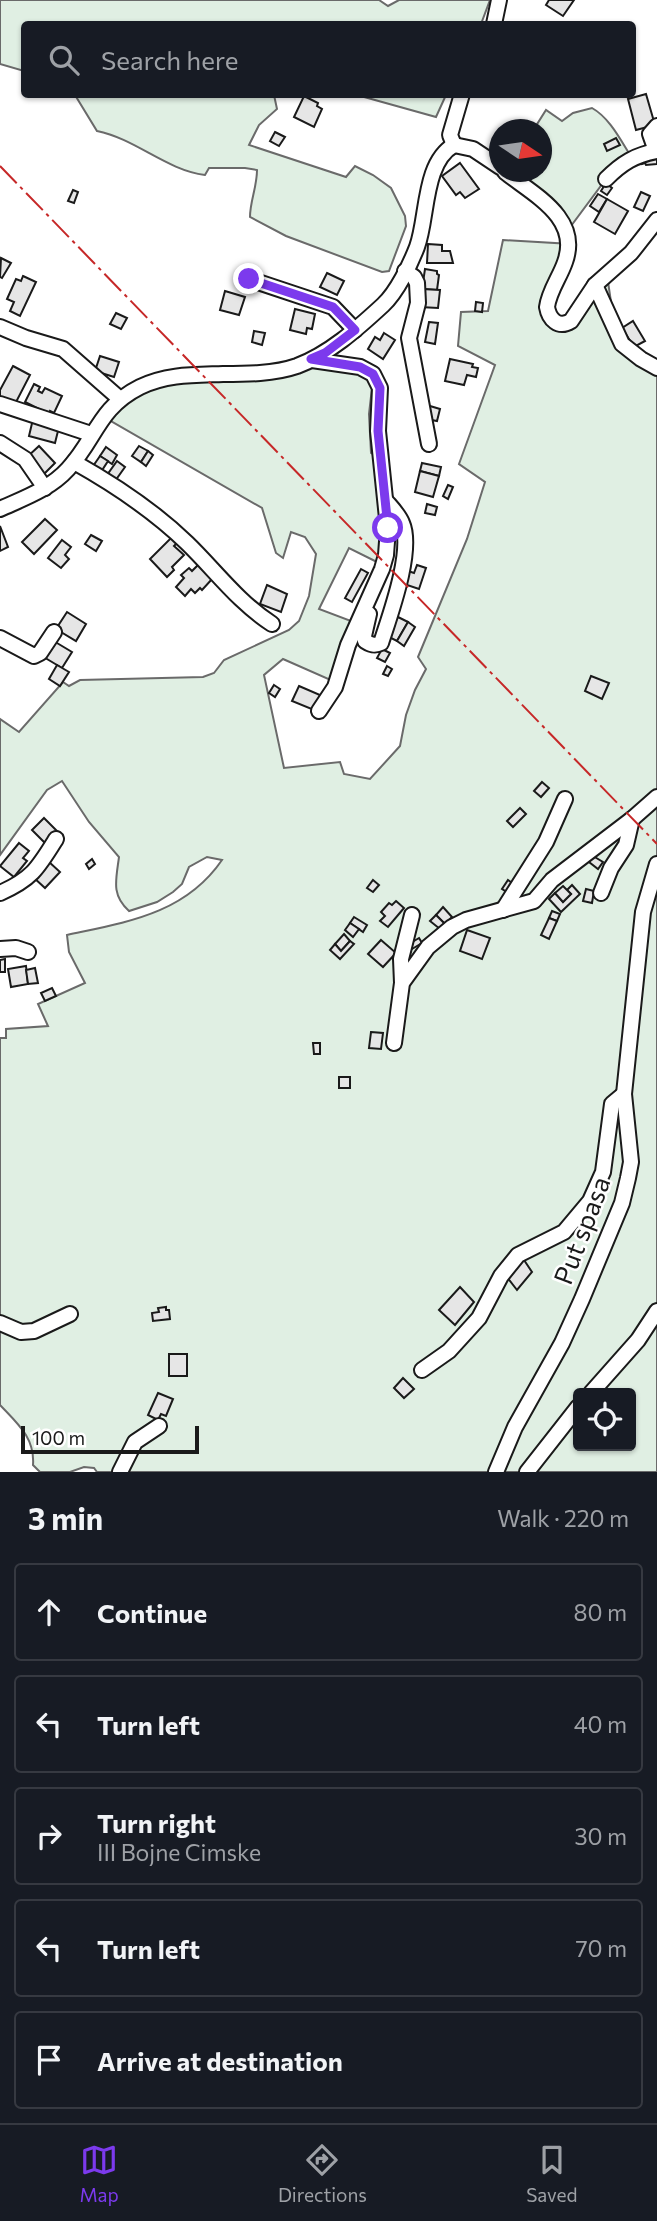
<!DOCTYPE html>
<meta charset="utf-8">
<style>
body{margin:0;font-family:Commissioner,sans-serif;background:#20242c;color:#f1f3f6}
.controls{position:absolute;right:21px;bottom:21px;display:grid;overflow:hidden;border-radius:7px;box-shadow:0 2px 5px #0004}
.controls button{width:63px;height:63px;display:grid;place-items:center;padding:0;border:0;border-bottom:2px solid #363941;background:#171b24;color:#f1f3f6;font:35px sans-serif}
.compass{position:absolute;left:489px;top:119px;width:63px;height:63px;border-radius:50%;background:#171b24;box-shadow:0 2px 5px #0004;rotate:103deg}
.scale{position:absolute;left:21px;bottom:18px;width:178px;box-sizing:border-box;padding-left:7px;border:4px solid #1a1a1a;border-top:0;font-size:19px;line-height:24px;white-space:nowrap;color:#1a1a1a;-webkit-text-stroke:5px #fff;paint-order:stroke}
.stop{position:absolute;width:21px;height:21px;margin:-16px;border:5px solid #7c3aed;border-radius:50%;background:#fff}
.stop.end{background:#7c3aed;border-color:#fff;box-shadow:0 2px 7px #0008}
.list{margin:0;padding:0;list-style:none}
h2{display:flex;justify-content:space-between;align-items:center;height:91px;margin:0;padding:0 28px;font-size:30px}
h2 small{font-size:23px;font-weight:400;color:#9ea1a6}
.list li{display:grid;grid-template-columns:46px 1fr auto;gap:21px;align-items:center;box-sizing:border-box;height:98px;margin:0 14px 14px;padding:0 14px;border:2px solid #363941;border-radius:7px}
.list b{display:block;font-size:26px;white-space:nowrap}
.list p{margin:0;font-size:23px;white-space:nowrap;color:#9ea1a6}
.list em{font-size:23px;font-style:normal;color:#9ea1a6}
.icon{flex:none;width:38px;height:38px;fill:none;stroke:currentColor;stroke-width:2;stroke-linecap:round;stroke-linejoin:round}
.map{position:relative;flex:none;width:657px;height:1472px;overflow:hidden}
.search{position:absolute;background:#171b24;box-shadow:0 2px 5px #0004;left:21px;right:21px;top:21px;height:77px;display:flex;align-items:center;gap:18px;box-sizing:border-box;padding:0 24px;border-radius:7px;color:#9ea1a6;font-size:26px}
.sheet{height:651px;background:#171b24}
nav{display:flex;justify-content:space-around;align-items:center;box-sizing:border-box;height:98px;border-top:2px solid #363941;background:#171b24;font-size:19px;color:#9ea1a6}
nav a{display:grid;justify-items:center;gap:4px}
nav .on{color:#7c3aed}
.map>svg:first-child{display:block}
</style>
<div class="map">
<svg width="657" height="1472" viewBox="0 0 657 1472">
<rect width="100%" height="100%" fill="#fff"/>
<g fill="#e0efe3" stroke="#6a6a6a" stroke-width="2" fill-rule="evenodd">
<polygon points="0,0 379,0 388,6 399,0 490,0 481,24 24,24 24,71 0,64"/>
<path d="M75,95h199l3,14 -18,16 -10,20 97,32 9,-11 18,9 18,13 14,28 1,10 -17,45 -7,1 -96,-36 -36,-19c0,-16 7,-30 7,-47l-12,-2h-36l-4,7c-39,-5 -69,-36 -108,-44z"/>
<polygon points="357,95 446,95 436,117"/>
<path d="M592,108c18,10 29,33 40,50l-26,21 -38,51 -48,-47 8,-11h14v-42l-8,-1 12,-19 16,11 11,-8z"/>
<path d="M503,240l68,4 -22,62 12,16 46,-47 8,54 42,39v1104h-560l-3,-4 -10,-1 -14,5h-30l-7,-7c2,-27 -15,-41 -33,-60v-367h6v-9l42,-3 -10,-22 47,-21 -16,-31 -2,-17c60,-13 118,-21 155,-75l-15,-3 -18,10 -7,17 -9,8 -16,10 -28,9c-18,-16 -13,-31 -10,-54l-30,-35 -27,-41 -15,9 -47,65v-136l19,13 44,-50 6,4 11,-6 123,-3 11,-4 10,-13 65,-30 10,-9 10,-25 7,-42 -11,-17 -14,-5 -8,26 -7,-5 -14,-45 -158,-91 22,-18 39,-18 54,1 50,-4 45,-15 54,9 5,7 -4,35 2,39 7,4 5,108 -34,-17 -30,61 40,15 -24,58 -52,-23 -19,16 20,93 56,-6 4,12 26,5 30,-33 6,-31 9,-25 11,-21 -8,-12 49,-118 18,-57 -26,-18 36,-99 -37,-19 3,-34 27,-1zM578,1393h53v53h-53z"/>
</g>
<g fill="#e6e6e6" stroke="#1a1a1a" stroke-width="2">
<polygon points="549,0 574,0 563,16 546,5"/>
<polygon points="646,94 655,125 636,130 628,99"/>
<polygon points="304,96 318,103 317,106 322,109 314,127 294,117"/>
<polygon points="275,132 285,137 279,146 270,141"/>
<polygon points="616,138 620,145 607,151 604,144"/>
<polygon points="657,155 657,164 646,165 645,163 642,164 641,158"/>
<polygon points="460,163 479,189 465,198 460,192 456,195 442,176"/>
<polygon points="606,183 612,188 607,195 601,191"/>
<polygon points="73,190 78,192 74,203 68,201"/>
<polygon points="641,192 650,196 643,211 634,207"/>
<polygon points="598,194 607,199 599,212 590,206"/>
<polygon points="607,199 628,211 615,234 594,222"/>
<polygon points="428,244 442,245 442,251 450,251 453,263 427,263"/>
<polygon points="1,258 11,263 2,278 0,277"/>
<polygon points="425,269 437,271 437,274 439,275 437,290 422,289"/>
<polygon points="327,273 344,281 337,295 320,287"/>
<polygon points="23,276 36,282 20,316 10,311 14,302 7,299 16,279 21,281"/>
<polygon points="422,289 440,290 438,308 420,307"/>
<polygon points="225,291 245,297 239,315 220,310"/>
<polygon points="476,302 483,303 482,312 475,311"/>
<polygon points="295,309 315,314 312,329 307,328 306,334 290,330"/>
<polygon points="116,313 127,318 121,329 110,324"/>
<polygon points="633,321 645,341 634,347 622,328"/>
<polygon points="429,322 438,323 435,344 425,342"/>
<polygon points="254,331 265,333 262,345 252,342"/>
<polygon points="384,333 395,340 383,359 368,349 375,337 380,340"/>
<polygon points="100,356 119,362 114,377 95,371"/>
<polygon points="450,359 473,364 472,367 478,368 476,377 467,375 464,385 445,381"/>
<polygon points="13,366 30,375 14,406 0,399 0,390"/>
<polygon points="34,384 40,387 38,391 42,393 45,388 62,396 54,413 50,411 49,414 25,402"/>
<polygon points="430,406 440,409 437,421 426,419"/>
<polygon points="33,419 59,427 55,443 29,436"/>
<polygon points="39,446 55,463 43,475 26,458"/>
<polygon points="139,446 148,451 141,462 132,456"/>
<polygon points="106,447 117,455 112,464 100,456"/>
<polygon points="148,451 153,455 146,466 141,462"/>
<polygon points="100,456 108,461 99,475 91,469"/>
<polygon points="117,461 125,467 115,481 107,475"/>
<polygon points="422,463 441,467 439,476 420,471"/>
<polygon points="420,471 439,476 433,497 415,492"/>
<polygon points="448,485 453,487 448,499 443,496"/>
<polygon points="427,504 437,507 435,515 425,513"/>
<polygon points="45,519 57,530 34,554 22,542"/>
<polygon points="0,526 8,547 0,551"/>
<polygon points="91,535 102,541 96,551 85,544"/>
<polygon points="171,538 177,543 174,546 184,555 172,567 174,570 167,577 150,559"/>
<polygon points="62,540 71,547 65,555 69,559 61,568 48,558"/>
<polygon points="199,564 213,578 202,590 200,588 195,593 191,589 185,596 176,587 184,578 181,575 189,568 192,571"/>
<polygon points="417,565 426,568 419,589 401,583 408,571 414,573"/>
<polygon points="361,569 368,573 352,602 345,598"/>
<polygon points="267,585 287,594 281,612 260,604"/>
<polygon points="67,612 86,624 76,641 56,629"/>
<polygon points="398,617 408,622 397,641 387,636"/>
<polygon points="408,622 415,627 404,646 397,641"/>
<polygon points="52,640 72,652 62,668 42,656"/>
<polygon points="382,649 390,653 385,662 377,658"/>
<polygon points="57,665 69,672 60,686 49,679"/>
<polygon points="387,666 392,669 388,676 383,674"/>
<polygon points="591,676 609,683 602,699 585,691"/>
<polygon points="274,685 280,689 275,697 269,693"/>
<polygon points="299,686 320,695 314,710 292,701"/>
<polygon points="542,782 549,788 541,797 534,791"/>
<polygon points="520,808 526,814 513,827 507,821"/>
<polygon points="44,818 57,831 45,843 32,830"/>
<polygon points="19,843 29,851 23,858 27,861 14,877 0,866"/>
<polygon points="593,856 603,862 598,869 589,862"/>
<polygon points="92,859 95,864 89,869 86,864"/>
<polygon points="48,861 60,872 45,888 33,877"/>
<polygon points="373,880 379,885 373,892 367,888"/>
<polygon points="508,880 515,885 510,894 502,889"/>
<polygon points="572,885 580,894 561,912 549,899 555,893 563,902 571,894 567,890"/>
<polygon points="563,886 571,894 563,902 555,893"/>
<polygon points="586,889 594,891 592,903 583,901"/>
<polygon points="396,901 404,908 388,927 380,921 385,916 381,912 389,903 392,905"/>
<polygon points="443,907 452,917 445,924 436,915"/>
<polygon points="552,911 560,914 557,921 549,918"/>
<polygon points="436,915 445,924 440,929 430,921"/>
<polygon points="354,917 367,925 363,932 350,923"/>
<polygon points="549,918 557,921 549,939 541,935"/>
<polygon points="350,923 359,929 353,937 345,930"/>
<polygon points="467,930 490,938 482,959 460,951"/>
<polygon points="344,934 350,941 341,951 335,944"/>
<polygon points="419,938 422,943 412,949 409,944"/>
<polygon points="381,940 396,953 383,967 368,954"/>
<polygon points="350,941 354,944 340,959 330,950 335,944 341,951"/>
<polygon points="5,959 5,972 0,972 0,960"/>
<polygon points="26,966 28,984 11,987 8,969"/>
<polygon points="35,968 38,983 28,984 26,970"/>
<polygon points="52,988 56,996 45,1001 41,993"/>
<polygon points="371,1032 383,1033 381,1049 369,1048"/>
<polygon points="313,1043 320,1043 320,1054 314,1054"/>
<rect x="339" y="1077" width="11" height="11"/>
<polygon points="522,1257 532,1272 517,1290 503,1272"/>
<polygon points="460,1287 474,1302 455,1325 439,1310"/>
<polygon points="166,1307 166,1310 169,1310 170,1319 153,1321 152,1313 159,1312 158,1308"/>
<rect x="169" y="1354" width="18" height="22"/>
<polygon points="403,1378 414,1389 404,1398 394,1388"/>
<polygon points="158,1393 173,1399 166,1416 161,1414 158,1420 148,1415"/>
</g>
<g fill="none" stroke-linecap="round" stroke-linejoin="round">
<g stroke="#1a1a1a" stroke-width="18">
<g id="minor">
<polyline points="494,24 499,0"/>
<polyline points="454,145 450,135 462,94"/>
<polyline points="454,145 473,149 500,167"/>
<polyline points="656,151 650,134 657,126"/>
<path d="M505,172c29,23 76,46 60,90 -5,15 -16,29 -18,45 2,12 11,22 24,14l24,-36 36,-32 26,-33"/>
<path d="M606,179c16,-16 29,-24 51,-28"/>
<polyline points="405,271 414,277 417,283 418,303 409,338 429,444"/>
<polyline points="249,279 333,307 355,330"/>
<polyline points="595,285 622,344 641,359 657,368"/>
<polyline points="0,327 26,338 63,349 120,399"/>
<polyline points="312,360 360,367 373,374 380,388 378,431 388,528 386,555 382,569 348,645 335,687 319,711"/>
<polyline points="0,404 91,434"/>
<polyline points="0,443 25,459 45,488"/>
<path d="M74,462c41,23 79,48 113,81 28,27 51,59 85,81"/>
<path d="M0,509c24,-11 50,-20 68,-40 28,-30 30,-61 72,-82 27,-13 54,-12 83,-13 23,0 51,0 74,-8 32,-12 60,-37 86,-61 14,-13 27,-40 34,-58 11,-30 6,-84 37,-102"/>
<path d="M369,614l-5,22 1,5c6,4 10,5 16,2 9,-28 33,-93 21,-120 -3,-8 -10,-15 -16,-22"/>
<polyline points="0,638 34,656 40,653 54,632"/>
<path d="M0,893c32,-14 38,-25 56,-54"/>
<polyline points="601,893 611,868 626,845 632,819"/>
<polyline points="503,910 546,842 565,799"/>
<polyline points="0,949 16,948 28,952"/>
<polyline points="402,983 401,959 412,915"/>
<polyline points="394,1043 402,983 428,947 452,927 466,920 534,901 552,880 632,819 657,797"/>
<polyline points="0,1323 21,1332 34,1331 70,1314"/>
<polyline points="422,1370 449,1351 479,1318 501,1276 518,1255 564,1232 590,1201 603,1172 612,1104 624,1094"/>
<polyline points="591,1393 638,1340 657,1311"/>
<polyline points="120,1472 135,1442 159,1426"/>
<polyline points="496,1472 515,1427 562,1343 582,1299 622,1203 628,1178 631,1162 624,1094 643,912 657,864"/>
<polyline points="527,1472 578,1407"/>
</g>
</g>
<use href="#minor" stroke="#fff" stroke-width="14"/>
<polyline stroke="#c62828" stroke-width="2" stroke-dasharray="24 5 3.5 5" stroke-linecap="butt" points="0,166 657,844"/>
</g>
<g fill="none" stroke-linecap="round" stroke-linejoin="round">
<polyline stroke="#7c3aed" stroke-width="9" points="249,279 333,307 355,330 325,353 311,359 360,367 373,374 380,388 378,431 388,528"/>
</g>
<g text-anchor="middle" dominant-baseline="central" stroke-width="5" stroke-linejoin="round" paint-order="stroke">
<g font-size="26" fill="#1a1a1a" stroke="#fff">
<text transform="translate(581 1230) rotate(-69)">Put spasa</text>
</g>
</g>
</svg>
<div class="controls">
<button><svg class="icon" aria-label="locate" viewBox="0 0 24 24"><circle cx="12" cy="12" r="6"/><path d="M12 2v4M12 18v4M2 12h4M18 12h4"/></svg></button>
</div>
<svg class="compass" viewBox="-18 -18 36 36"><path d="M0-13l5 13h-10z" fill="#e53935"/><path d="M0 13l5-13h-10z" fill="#9ea1a6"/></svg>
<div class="scale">100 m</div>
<div class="stop" style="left:388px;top:528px"></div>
<div class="stop end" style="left:249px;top:279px"></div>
<div class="search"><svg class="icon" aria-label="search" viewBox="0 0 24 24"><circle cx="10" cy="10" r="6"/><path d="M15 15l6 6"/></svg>Search here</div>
</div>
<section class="sheet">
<h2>3 min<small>Walk · 220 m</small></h2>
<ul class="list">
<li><svg class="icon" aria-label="ahead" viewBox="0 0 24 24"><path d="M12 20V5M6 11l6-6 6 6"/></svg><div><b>Continue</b></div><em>80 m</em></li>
<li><svg class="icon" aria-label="left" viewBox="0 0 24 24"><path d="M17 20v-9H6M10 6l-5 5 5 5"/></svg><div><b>Turn left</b></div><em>40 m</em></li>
<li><svg class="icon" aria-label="right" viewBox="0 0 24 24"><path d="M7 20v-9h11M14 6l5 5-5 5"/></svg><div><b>Turn right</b><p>III Bojne Cimske</p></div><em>30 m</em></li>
<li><svg class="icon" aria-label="left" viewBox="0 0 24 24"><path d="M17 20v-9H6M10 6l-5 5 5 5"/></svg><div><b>Turn left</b></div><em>70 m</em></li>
<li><svg class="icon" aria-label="arrive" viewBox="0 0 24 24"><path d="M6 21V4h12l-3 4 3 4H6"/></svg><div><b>Arrive at destination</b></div></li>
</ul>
</section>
<nav>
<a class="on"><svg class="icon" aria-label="map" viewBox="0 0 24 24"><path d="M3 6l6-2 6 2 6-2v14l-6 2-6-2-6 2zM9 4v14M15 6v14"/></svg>Map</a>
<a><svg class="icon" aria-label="directions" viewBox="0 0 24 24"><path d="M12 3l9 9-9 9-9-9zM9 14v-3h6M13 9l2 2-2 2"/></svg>Directions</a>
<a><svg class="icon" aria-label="saved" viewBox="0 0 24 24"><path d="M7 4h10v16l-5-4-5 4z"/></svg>Saved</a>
</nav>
